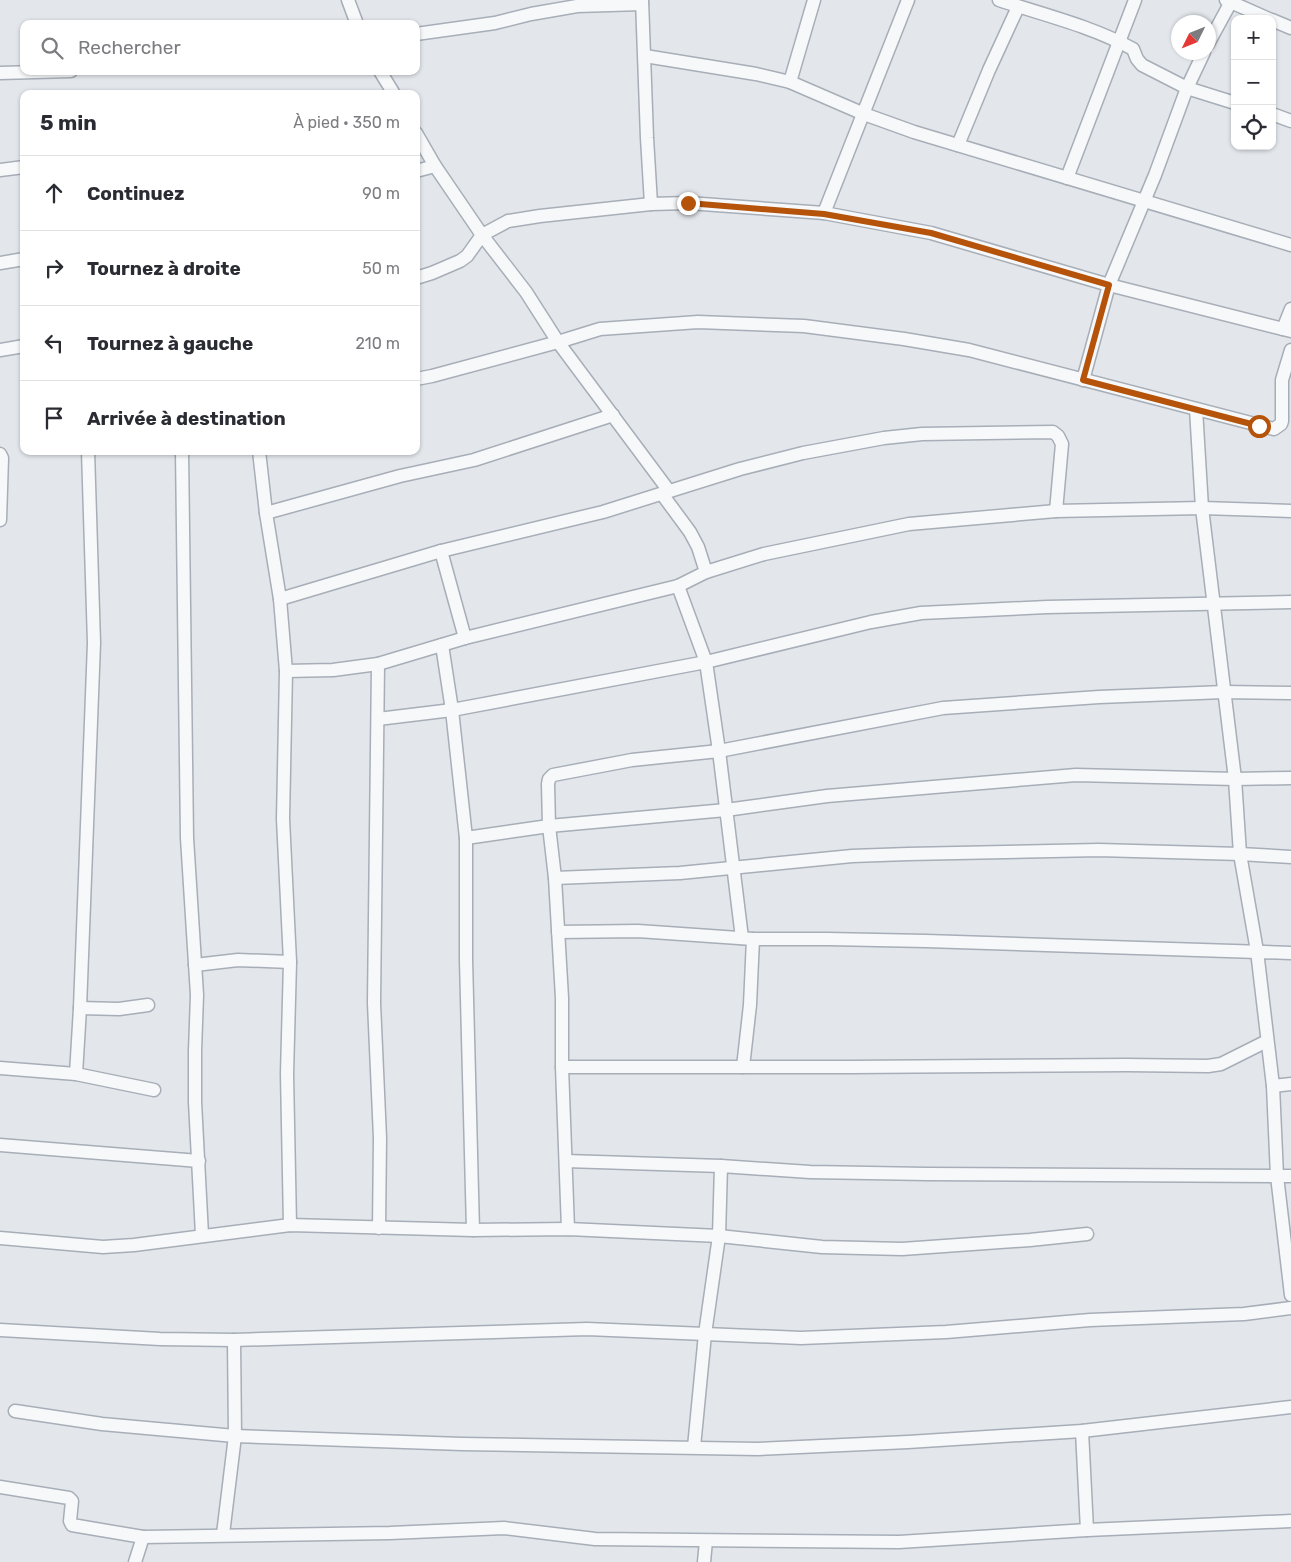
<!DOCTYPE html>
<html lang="fr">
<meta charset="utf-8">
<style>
body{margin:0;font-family:Rubik,sans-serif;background:#f7f7f7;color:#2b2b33}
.controls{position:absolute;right:15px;top:15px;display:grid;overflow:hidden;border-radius:10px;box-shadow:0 1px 4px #0004}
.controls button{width:45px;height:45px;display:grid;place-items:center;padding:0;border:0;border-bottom:1px solid #e1e1e2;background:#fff;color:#2b2b33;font:25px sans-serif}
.compass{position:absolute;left:1171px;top:15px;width:45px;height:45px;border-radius:50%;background:#fff;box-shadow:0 1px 4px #0004;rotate:227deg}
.stop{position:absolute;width:15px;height:15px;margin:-11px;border:4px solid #b45309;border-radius:50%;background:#fff}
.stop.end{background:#b45309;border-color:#fff;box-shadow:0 1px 5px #0008}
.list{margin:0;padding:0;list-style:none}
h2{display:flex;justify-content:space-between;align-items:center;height:65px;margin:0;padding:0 20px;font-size:21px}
h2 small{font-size:16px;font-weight:400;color:#7c7c81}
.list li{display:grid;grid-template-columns:32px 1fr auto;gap:15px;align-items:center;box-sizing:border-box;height:75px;padding:0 20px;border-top:1px solid #e1e1e2}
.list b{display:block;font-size:19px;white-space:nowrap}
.list em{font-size:16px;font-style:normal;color:#7c7c81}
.icon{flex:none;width:28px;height:28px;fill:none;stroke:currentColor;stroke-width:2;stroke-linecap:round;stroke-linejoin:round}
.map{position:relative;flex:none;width:1291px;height:1562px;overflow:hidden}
.search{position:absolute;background:#fff;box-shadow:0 1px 4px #0004;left:20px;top:20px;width:400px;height:55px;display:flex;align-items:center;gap:12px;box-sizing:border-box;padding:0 18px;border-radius:10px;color:#7c7c81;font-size:19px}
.panel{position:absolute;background:#fff;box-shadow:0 1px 4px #0004;left:20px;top:90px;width:400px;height:365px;border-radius:10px}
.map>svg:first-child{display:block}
</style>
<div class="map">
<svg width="1291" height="1562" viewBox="0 0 1291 1562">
<rect width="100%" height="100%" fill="#e3e7ec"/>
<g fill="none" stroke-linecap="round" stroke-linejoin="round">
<g stroke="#a7aeb7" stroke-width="15">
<g id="minor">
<polyline points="348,0 357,24"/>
<polyline points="642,0 647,138 651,204"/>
<path d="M999,0c45,15 92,26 134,49l4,10 5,6 45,23 48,15"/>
<polyline points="1226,0 1269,19"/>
<polyline points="1272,20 1291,28"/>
<polyline points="416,34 495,23 531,14 577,6 642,4"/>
<polyline points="1208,44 1232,0"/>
<polyline points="645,56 756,74 790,82 864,114 914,132 1291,245"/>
<polyline points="380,71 394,94"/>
<polyline points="0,73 71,71"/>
<polyline points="790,82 814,0"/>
<polyline points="1272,114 1291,121"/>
<polyline points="416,133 435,166 482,235 526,292 558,342 669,491"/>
<polyline points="958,145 989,70 1018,7"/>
<polyline points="0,170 24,167"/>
<polyline points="416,171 435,166"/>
<polyline points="1067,178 1135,0"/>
<polyline points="824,213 908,0"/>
<polyline points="0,263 24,259"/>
<polyline points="416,278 432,273 460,261 467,256 482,235 508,221 540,216 651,204 688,203 824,213 931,233 1109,285 1291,331"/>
<polyline points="1283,329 1291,309"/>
<polyline points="0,350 24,346"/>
<polyline points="416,379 432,376 558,342 600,329 698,322 804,326 904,339 969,350 1274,429 1281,424 1282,421 1282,380 1291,350"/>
<polyline points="1083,380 1109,285 1155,175 1187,88 1204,52"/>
<polyline points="1196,409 1202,508 1235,779 1240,854 1257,951 1273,1086 1277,1176 1291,1295"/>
<polyline points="182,451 187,838 197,995 195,1051 195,1102 202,1235"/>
<polyline points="259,451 266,513 280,599 286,671 283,819 290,962 287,1074 290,1225"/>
<polyline points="0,454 2,458 0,520"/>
<polyline points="662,494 690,532 698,547 706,572"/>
<polyline points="266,513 400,476 474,460 613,415"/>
<polyline points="441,551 465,638"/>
<polyline points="678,586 706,662 719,751 742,938"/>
<polyline points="280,599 441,551 603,512 740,469 803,453 884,438 922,434 1053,432 1058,436 1062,444 1056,511"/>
<polyline points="442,645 452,710 466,838 466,960 473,1230"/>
<polyline points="378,664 374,1003 380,1138 379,1228"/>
<polyline points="286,671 333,670 378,664 465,638 678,586 706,572 764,554 909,524 1056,511 1202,508 1291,511"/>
<polyline points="378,719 452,710 706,662 871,622 921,613 1047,607 1291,602"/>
<polyline points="466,838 549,826 726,810 827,796 1076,775 1235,779 1291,778"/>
<polyline points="555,878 680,873 852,856 908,854 1099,850 1240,854 1291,857"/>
<polyline points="558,932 638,931 753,939 828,939 926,941 1291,953"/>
<polyline points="195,965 238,960 290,962"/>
<polyline points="80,1008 119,1009 148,1005"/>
<polyline points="562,1067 851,1067 1127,1065 1208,1066 1221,1064 1267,1041"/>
<polyline points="743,1067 750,1005 753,939"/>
<polyline points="0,1068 76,1074 154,1090"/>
<polyline points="76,1074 80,1008 94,643 88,451"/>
<polyline points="1273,1086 1291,1084"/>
<polyline points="0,1145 199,1161"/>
<polyline points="566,1161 721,1166 810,1172 927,1174 1291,1176"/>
<polyline points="568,1229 562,1067 562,998 555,878 549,826 548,784 549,779 553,775 632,760 719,751 943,708 1099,697 1224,692 1291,693"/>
<polyline points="0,1238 103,1247 134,1245 290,1225 473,1230 568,1229 719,1236 822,1247 902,1249 1030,1240 1087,1234"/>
<polyline points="0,1330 160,1339 234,1340 587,1329 801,1338 946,1332 1090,1320 1244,1314 1291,1308"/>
<polyline points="15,1411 102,1424 235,1436 462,1444 758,1449 908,1442 1082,1431 1291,1407"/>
<polyline points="1082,1431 1087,1530"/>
<polyline points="694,1447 705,1334 719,1236 721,1166"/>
<polyline points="0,1487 69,1498 72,1501 70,1521 72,1525 143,1537 390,1533 504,1528 595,1539 899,1542 1087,1530 1291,1521"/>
<polyline points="223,1534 235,1436 234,1340"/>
<polyline points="135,1562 143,1537"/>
<polyline points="704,1562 706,1541"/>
</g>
</g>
<use href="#minor" stroke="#f6f8fa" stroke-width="12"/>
</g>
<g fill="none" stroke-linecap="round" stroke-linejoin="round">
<polyline stroke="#b45309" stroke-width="6" points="688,203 824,214 931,233 1109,285 1083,380 1259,426"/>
</g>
</svg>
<div class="controls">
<button>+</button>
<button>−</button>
<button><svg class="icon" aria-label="locate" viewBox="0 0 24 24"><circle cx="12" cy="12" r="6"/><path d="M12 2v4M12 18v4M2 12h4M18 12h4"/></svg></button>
</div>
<svg class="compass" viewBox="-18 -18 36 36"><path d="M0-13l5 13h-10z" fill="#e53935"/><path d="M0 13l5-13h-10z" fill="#7c7c81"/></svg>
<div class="stop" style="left:1259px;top:426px"></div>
<div class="stop end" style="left:688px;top:203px"></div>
<div class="search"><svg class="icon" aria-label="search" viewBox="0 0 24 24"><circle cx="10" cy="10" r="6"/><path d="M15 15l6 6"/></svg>Rechercher</div>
<section class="panel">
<h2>5 min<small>À pied · 350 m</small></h2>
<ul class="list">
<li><svg class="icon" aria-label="ahead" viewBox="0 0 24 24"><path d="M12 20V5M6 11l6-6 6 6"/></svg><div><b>Continuez</b></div><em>90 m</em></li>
<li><svg class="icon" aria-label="right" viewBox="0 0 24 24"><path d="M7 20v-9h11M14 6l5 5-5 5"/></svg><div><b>Tournez à droite</b></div><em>50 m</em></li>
<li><svg class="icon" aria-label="left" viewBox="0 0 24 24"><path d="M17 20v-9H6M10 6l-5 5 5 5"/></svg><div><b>Tournez à gauche</b></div><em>210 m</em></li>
<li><svg class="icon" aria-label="arrive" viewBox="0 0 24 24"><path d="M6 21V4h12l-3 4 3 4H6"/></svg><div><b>Arrivée à destination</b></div></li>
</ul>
</section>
</div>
